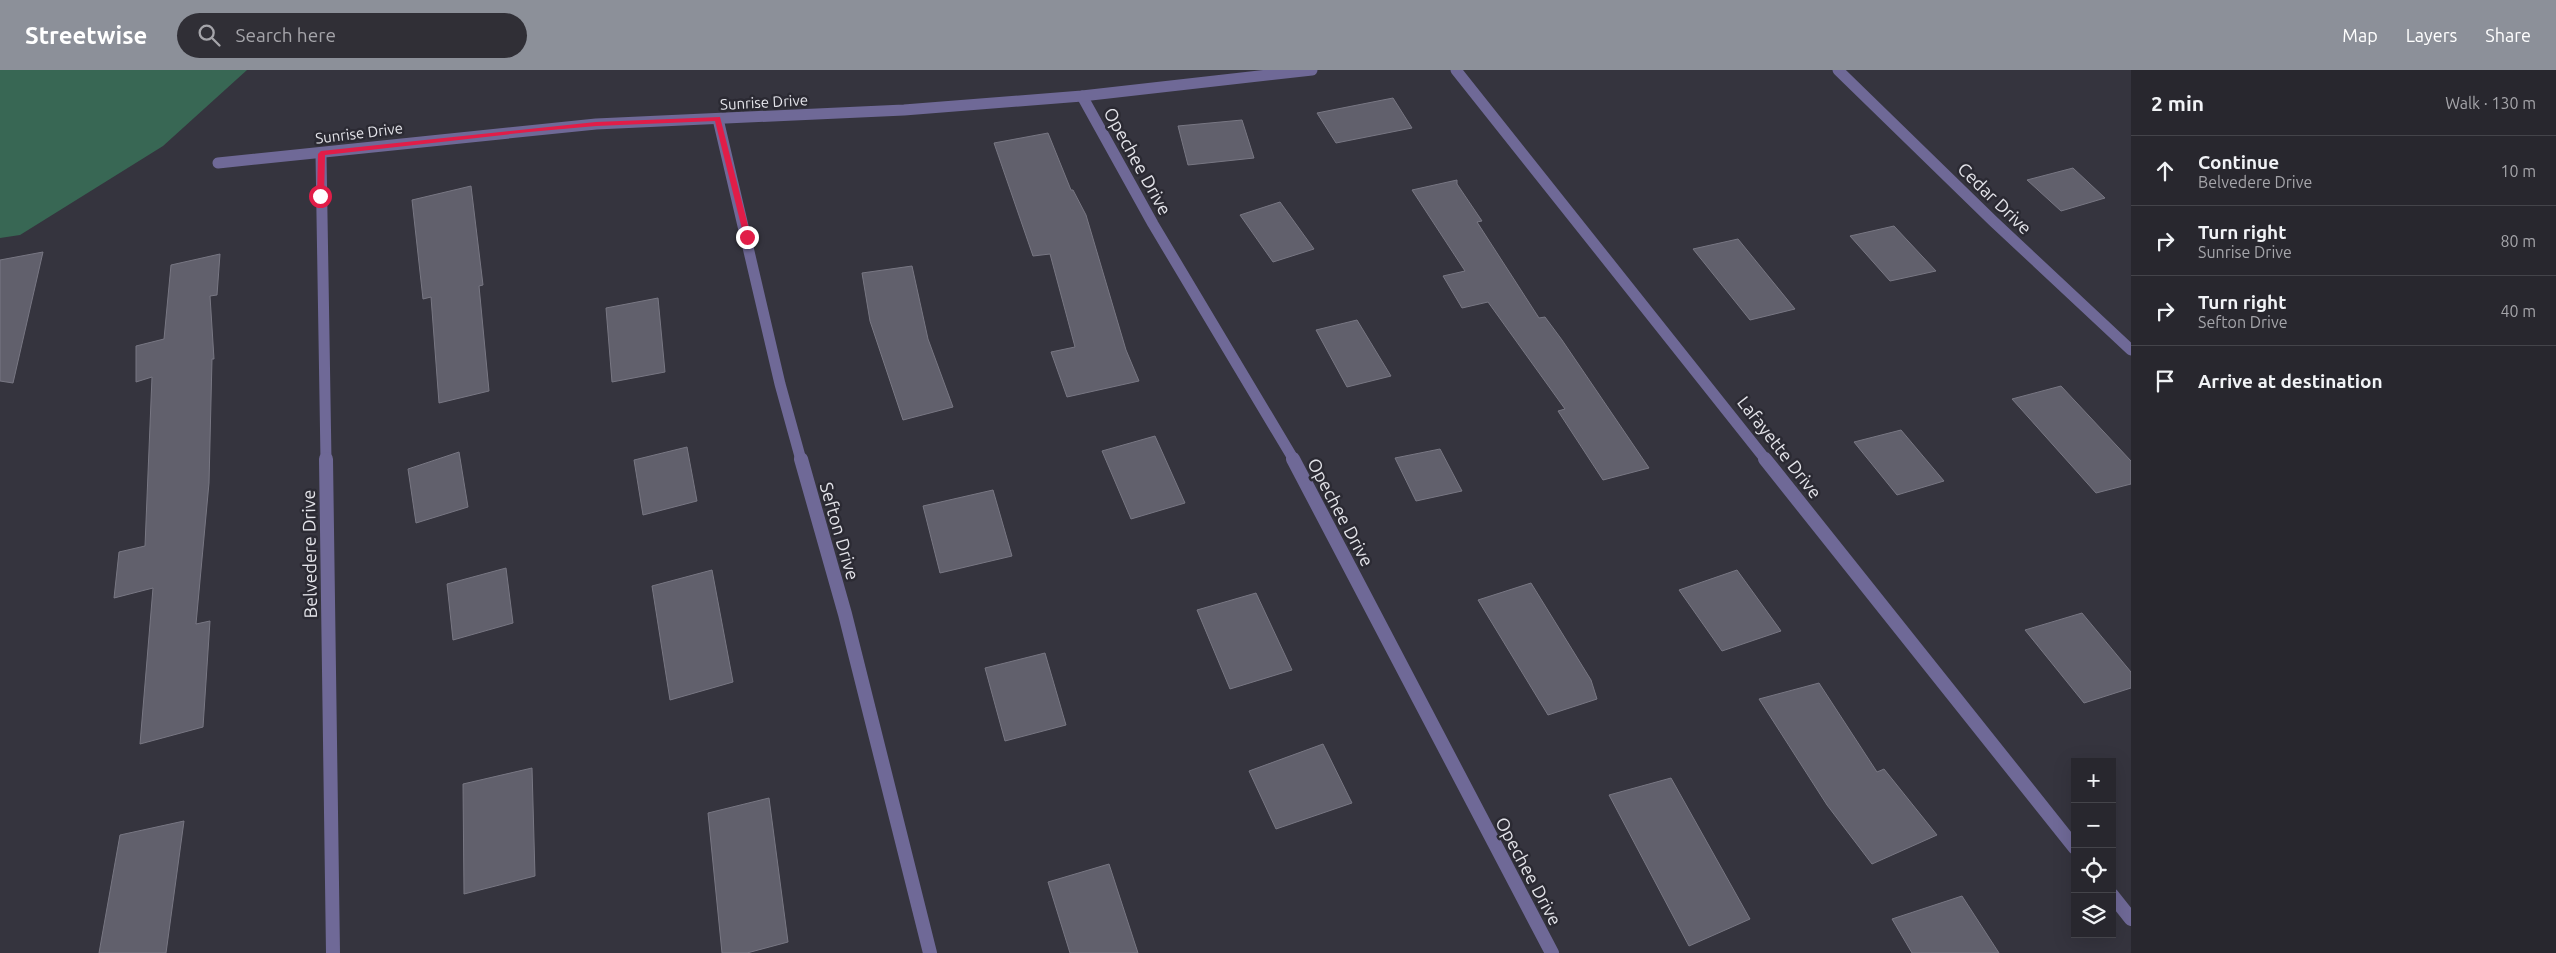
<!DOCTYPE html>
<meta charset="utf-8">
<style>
body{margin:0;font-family:Ubuntu,sans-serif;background:#302f36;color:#f1f3f6}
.controls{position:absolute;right:15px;bottom:15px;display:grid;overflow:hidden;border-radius:0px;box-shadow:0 5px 20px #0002}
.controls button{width:45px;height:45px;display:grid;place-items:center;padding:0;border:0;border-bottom:1px solid #44444a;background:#28272e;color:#f1f3f6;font:25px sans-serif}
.stop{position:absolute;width:15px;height:15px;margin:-11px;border:4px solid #e11d48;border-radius:50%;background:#fff}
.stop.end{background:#e11d48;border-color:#fff;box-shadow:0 1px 5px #0008}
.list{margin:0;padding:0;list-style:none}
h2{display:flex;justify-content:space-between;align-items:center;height:65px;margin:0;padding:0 20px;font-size:21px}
h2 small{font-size:16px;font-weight:400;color:#a5a5aa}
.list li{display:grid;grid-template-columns:32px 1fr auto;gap:15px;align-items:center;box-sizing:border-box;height:70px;padding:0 20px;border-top:1px solid #44444a}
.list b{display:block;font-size:19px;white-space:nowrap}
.list p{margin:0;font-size:16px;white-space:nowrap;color:#a5a5aa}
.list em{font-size:16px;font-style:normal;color:#a5a5aa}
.icon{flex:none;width:28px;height:28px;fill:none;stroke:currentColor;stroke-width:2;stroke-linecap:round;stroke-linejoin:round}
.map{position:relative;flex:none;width:2131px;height:883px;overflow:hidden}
header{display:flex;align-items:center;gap:30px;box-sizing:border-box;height:70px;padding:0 25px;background:#8c9099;color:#fff}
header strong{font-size:24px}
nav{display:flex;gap:28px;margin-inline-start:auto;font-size:18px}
.search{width:350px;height:45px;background:#302f36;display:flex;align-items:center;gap:12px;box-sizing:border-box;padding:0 18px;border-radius:28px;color:#a5a5aa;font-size:19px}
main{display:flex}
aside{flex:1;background:#28272e}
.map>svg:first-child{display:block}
</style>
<header>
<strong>Streetwise</strong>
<div class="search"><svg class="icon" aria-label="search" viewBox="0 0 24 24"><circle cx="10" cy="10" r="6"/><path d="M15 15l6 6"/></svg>Search here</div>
<nav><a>Map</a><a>Layers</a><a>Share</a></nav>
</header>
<main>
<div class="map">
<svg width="2131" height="883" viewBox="0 0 2131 883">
<rect width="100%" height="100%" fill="#35343e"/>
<polygon fill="#386754" points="0,0 247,0 163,76 20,165 0,168"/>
<g fill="#61606c" stroke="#787783">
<polygon points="1393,28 1412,58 1336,73 1317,43"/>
<polygon points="1242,50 1254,88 1188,95 1178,56"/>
<polygon points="1048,63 1071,120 1073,120 1086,145 1126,280 1139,311 1067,327 1051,282 1075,277 1050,184 1033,186 994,73"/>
<polygon points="2073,98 2105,128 2061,141 2027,110"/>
<polygon points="1457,110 1457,114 1482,151 1477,152 1539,248 1545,247 1562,270 1649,398 1603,410 1558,341 1565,339 1488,232 1462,238 1443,206 1465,201 1412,120"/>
<polygon points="471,116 483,215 479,216 489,321 439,333 431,227 423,229 412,130"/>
<polygon points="1280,132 1314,179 1273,192 1240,145"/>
<polygon points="1894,156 1936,201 1890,211 1850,166"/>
<polygon points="1738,169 1795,239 1750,250 1693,179"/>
<polygon points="43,182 13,313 0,311 0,190"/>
<polygon points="220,184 217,225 210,226 214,289 212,289 209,413 196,554 210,551 203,657 140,674 153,518 114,528 119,482 145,476 152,307 136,312 136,276 164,269 171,195"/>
<polygon points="912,196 928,269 953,337 903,350 870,251 862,203"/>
<polygon points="658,228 665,302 612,312 606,238"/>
<polygon points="1357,250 1391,306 1347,317 1316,260"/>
<polygon points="2061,316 2131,391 2131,414 2096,423 2012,329"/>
<polygon points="1901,360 1944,411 1897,425 1854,372"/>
<polygon points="1155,366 1185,433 1131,449 1102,381"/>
<polygon points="687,377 697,431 643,445 634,390"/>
<polygon points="1440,379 1462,421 1416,431 1395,388"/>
<polygon points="459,382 468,437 416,453 408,399"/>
<polygon points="993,420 1012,486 940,503 923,436"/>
<polygon points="506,498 513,553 453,570 447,514"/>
<polygon points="712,500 733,612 670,630 652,516"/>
<polygon points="1737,500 1781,561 1722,581 1679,520"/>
<polygon points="1531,513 1591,610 1597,629 1548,645 1478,530"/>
<polygon points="1256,523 1292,600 1230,619 1197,540"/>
<polygon points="2082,543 2131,602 2131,618 2084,633 2025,560"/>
<polygon points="1045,583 1066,655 1005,671 985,598"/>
<polygon points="1819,613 1877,702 1884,699 1937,765 1872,794 1827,735 1759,629"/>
<polygon points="1323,674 1352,733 1276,759 1249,701"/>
<polygon points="532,698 535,806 464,824 463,714"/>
<polygon points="1671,708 1750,849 1689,876 1609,725"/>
<polygon points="769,728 788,872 747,883 722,883 708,743"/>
<polygon points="184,751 166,883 99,883 120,765"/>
<polygon points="1109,794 1138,883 1070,883 1048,812"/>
<polygon points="1962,826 1999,883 1912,883 1892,849"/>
</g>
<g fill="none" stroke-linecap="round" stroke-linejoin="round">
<g stroke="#6f6997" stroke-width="11">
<polyline points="1456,0 1766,390"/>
<polyline points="1838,0 1993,151 2131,280"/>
<polyline points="1082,26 1153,154 1294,390"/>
<polyline points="718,49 780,314 801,390"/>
<polyline points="321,84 326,390"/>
<polyline points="218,93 596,54 904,40 1082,26 1312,0"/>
</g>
<g stroke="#6f6997" stroke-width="14">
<polyline points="326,389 333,883"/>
<polyline points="801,389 845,544 930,883"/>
<polyline points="1293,389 1552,883"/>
<polyline points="1765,389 2075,778"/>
<polyline points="2112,825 2131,849"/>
</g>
</g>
<polygon fill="#e11d48" points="720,47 751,167 747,170 744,167 715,51 596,56 529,62 325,85 324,126 320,128 317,126 318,84 321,81 596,52"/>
<g text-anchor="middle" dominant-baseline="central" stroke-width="5" stroke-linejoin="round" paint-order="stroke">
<g font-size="15" fill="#e4e4ea" stroke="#2b2a33">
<text transform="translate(764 32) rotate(-3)">Sunrise Drive</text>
<text transform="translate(359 63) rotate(-7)">Sunrise Drive</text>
</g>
<g font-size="18" fill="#e4e4ea" stroke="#2b2a33">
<text transform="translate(1138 91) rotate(61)">Opechee Drive</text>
<text transform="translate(1995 128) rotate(44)">Cedar Drive</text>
<text transform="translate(1780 377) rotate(52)">Lafayette Drive</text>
<text transform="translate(1341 442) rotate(62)">Opechee Drive</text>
<text transform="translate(840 461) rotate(74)">Sefton Drive</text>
<text transform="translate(309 484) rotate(-91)">Belvedere Drive</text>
<text transform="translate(1529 801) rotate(62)">Opechee Drive</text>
</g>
</g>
</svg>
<div class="controls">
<button>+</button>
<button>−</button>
<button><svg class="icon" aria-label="locate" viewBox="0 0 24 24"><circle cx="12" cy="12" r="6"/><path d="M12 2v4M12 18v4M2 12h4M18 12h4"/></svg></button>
<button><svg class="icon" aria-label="layers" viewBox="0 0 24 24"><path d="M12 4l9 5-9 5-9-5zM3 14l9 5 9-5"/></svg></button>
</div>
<div class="stop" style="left:320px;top:126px"></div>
<div class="stop end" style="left:747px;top:167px"></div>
</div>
<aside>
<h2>2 min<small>Walk · 130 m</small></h2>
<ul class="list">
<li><svg class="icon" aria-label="ahead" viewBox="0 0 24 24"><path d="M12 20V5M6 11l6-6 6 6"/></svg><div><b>Continue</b><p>Belvedere Drive</p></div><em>10 m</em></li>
<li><svg class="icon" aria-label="right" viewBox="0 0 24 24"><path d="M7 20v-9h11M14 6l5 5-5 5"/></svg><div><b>Turn right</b><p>Sunrise Drive</p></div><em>80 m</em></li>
<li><svg class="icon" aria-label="right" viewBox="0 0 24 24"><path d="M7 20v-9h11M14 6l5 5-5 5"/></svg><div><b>Turn right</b><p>Sefton Drive</p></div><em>40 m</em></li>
<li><svg class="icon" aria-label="arrive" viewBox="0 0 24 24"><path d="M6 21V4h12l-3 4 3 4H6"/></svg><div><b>Arrive at destination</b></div></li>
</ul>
</aside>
</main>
